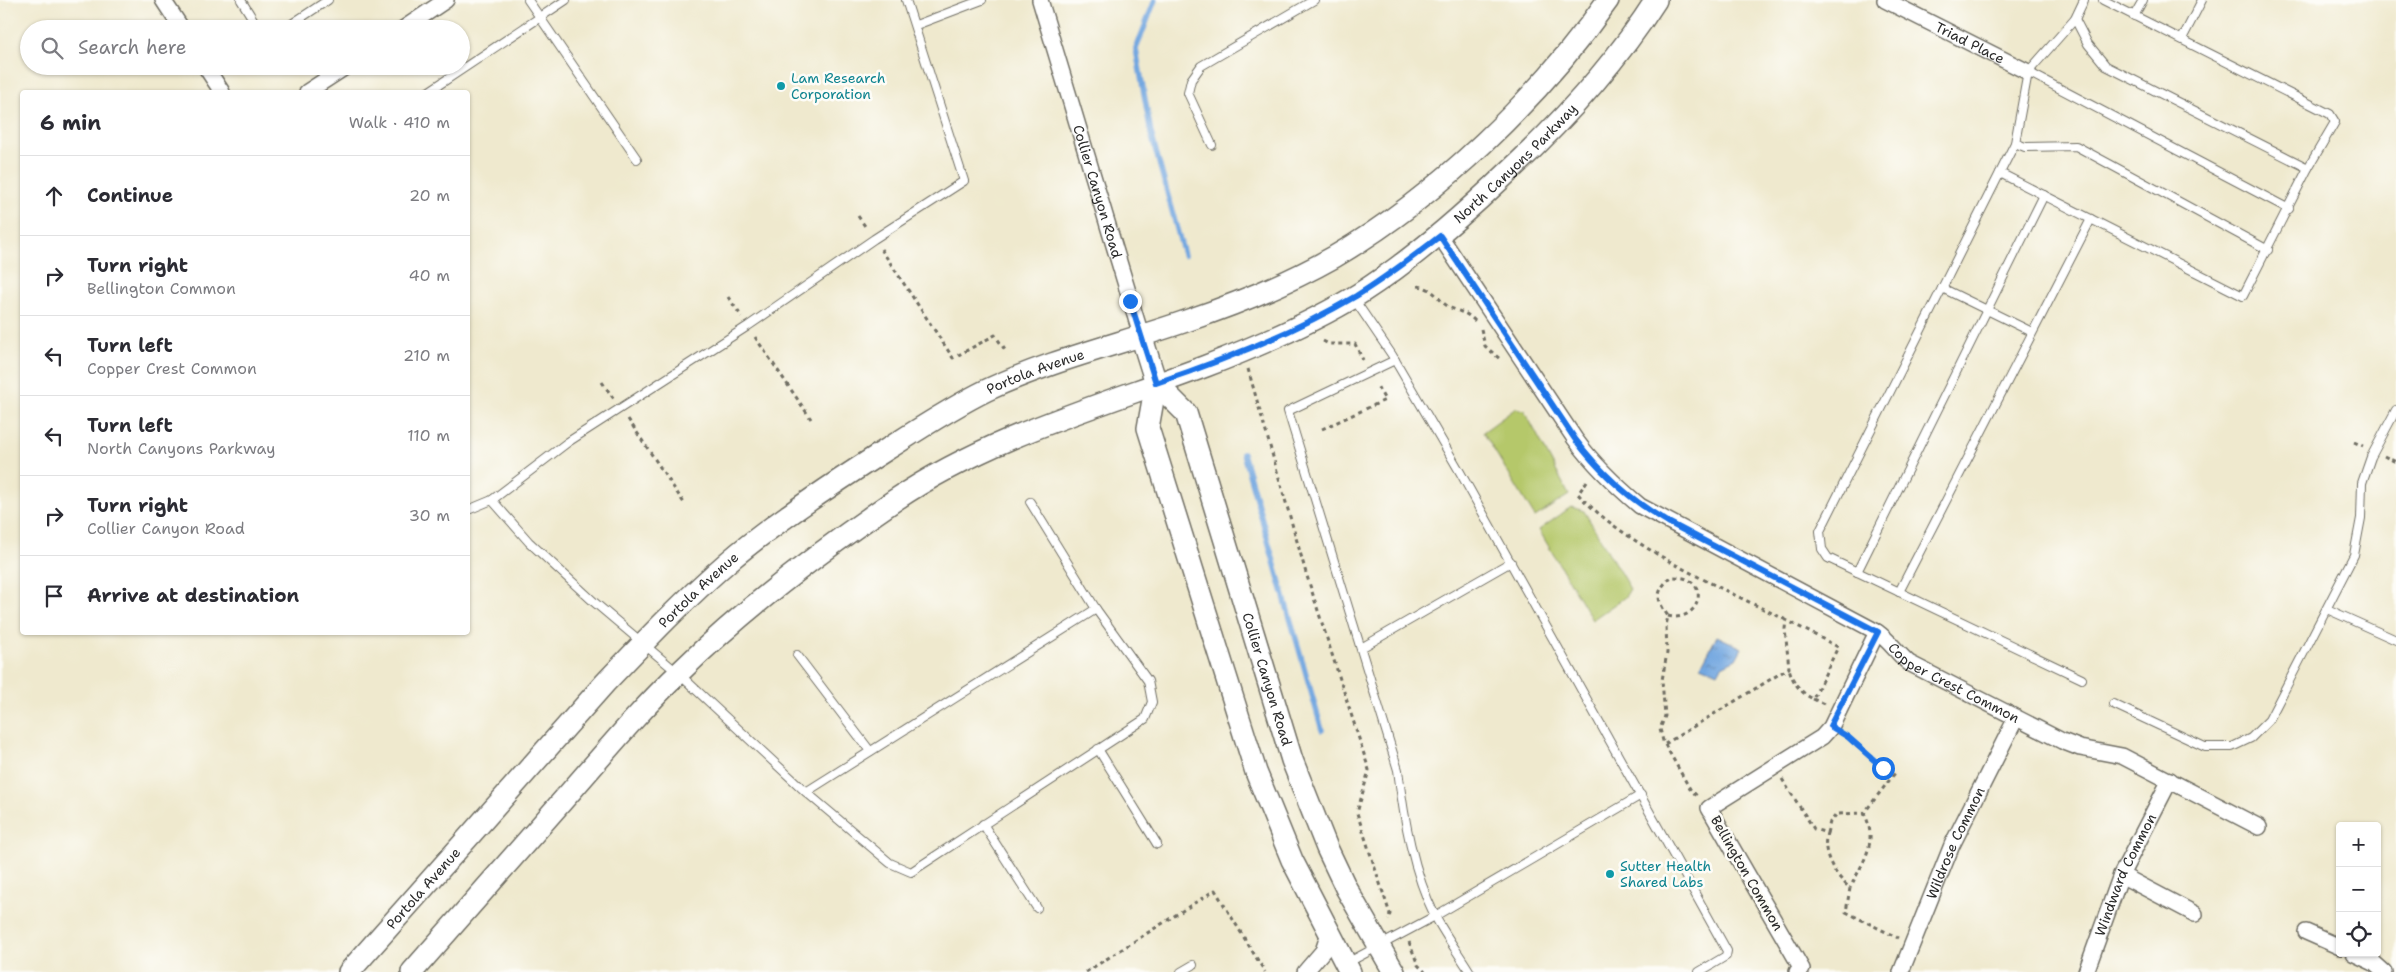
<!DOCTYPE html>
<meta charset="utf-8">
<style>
body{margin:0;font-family:"Shantell Sans",sans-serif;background:#f7f7f7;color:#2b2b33}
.controls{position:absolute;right:15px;bottom:15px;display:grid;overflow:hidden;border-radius:5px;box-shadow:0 1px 4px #0004}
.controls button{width:45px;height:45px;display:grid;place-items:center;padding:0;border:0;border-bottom:1px solid #e1e1e2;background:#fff;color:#2b2b33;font:25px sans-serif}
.stop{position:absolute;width:15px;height:15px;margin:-11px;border:4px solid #1a73e8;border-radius:50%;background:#fff}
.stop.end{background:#1a73e8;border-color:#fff;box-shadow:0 1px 5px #0008}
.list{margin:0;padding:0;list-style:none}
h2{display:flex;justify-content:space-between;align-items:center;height:65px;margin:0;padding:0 20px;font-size:21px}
h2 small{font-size:16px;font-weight:400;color:#7c7c81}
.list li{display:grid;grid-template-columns:32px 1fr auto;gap:15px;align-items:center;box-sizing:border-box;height:80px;padding:0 20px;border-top:1px solid #e1e1e2}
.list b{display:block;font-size:19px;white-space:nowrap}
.list p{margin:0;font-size:16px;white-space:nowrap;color:#7c7c81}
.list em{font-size:16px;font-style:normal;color:#7c7c81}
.icon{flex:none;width:28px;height:28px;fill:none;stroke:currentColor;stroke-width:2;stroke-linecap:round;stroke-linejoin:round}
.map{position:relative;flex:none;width:2396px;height:972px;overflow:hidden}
.search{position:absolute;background:#fff;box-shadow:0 1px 4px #0004;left:20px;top:20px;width:450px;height:55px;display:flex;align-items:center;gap:12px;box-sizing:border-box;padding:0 18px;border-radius:28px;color:#7c7c81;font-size:19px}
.panel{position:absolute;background:#fff;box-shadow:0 1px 4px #0004;left:20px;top:90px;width:450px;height:545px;border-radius:5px}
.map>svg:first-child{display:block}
</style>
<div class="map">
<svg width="2396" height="972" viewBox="0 0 2396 972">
<defs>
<pattern id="water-ripples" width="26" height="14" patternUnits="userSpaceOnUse" patternTransform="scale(1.25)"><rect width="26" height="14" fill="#73a7e0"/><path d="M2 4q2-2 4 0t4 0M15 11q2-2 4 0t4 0" fill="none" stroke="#5f88b6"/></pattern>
</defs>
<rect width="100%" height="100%" fill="#fdfcf7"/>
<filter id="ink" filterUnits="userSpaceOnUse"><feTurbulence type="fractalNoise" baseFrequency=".02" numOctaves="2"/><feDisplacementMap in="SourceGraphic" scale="10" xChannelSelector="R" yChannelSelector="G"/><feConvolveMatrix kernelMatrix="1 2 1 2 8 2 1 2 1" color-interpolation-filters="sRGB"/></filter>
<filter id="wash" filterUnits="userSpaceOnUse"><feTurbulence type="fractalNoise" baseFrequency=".0096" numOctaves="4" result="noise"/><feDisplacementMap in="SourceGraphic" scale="20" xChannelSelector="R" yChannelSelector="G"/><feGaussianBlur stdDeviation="1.12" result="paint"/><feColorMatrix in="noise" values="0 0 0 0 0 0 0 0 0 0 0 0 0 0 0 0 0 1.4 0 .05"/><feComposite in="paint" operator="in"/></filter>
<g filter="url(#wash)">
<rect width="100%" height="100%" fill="#efe9ce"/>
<g fill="#b5c86b" stroke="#707a4b">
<polygon points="1516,408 1524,410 1569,495 1535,517 1483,432"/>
<polygon points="1571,507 1584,511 1630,589 1625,597 1592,620 1539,530"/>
</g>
<polygon fill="url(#water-ripples)" stroke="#4f6986" points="1717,636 1742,648 1736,659 1722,666 1718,673 1701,666"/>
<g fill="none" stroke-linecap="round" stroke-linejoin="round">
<g stroke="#73a7e0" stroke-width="5.5">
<polyline points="1155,0 1136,49 1151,133 1184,255"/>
<polyline points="1243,453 1322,730"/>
</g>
</g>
</g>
<g filter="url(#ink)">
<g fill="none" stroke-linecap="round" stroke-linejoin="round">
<g stroke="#706e64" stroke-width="10">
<g id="lane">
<polyline points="241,0 259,29"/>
<polyline points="528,0 637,159"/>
<polyline points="2134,16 2143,0"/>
<polyline points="2075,19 2088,44 2106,66 2308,168"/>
<polyline points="916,25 982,0"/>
<polyline points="284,29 328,0"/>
<polyline points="2182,39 2202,0"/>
<polyline points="2028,72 2289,209"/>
<polyline points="428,92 566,0"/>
<polyline points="2015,143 2025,147 2076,146 2268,250"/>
<polyline points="1212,145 1188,93 1191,80 1201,66 1314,0"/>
<polyline points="2000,173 2243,296 2308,168 2335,122 2330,114 2103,0"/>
<polyline points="1942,288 2032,332"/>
<polyline points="1354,299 1392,355 1460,472 1727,951 1726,956 1699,972"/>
<path d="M1395,360l-107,51 110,359c6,49 15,102 37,146 10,19 24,38 35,56"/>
<polyline points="492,500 529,542 594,602 678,673 806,792 890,863 911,872 1145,719 1152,702 1148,681 1096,609 806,792"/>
<polyline points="1030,502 1096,609"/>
<polyline points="468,510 492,500 568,442 748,326 874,239 964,181 906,0"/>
<polyline points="1857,572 2044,195"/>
<polyline points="1899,592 2091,219"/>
<polyline points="2327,609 2396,640"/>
<polyline points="1361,648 1511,562"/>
<polyline points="797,655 870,751"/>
<polyline points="2082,679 1828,558 1822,549 1820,531 2015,143 2028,72 2075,19 2084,0"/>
<polyline points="2113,704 2205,747 2232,747 2251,738 2269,720 2354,555 2361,518 2362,483 2371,457 2396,410"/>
<polyline points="1098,749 1157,844"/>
<polyline points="983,824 1037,908"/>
<polyline points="1347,963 1435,916 1641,795"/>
<polyline points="1181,972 1193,965"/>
</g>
</g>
<g stroke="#706e64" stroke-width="18">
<g id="street">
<polyline points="163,0 182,29"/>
<path id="s1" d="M1040,0l101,335"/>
<path id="s2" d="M1885,0l143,72"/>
<polyline points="403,29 446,0"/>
<polyline points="205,66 222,92"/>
<polyline points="307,92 347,66"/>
<path id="s3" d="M1440,236l135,203c19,26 40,46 65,67l237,126c13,9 20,21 32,31l153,78 18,7 42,8 137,71"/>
<polyline points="2121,875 2195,914"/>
<polyline points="2306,932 2340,947"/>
<polyline points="2353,953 2374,963 2384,972"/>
<polyline points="1305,972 1323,951 1329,933"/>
<polyline points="1797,972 1802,969 1709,808 1822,737 1831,727 1877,632"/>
<path id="s4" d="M1901,972l51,-127 64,-127"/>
<path id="s5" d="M2086,972l35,-97 49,-95"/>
</g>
</g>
<g stroke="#706e64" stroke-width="24">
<g id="secondary">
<path id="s6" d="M1141,335l15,48 30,30 106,347 35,88 19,40 48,84"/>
<polyline points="1156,383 1148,428 1256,772 1292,860 1350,972"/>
<path id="s7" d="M349,972l256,-289c40,-42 80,-84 124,-122 47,-40 105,-78 157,-111 33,-21 66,-43 101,-60 64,-30 133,-46 199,-69 51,-17 102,-38 148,-64 103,-60 206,-160 274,-257"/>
<path id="s8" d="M412,972c53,-61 107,-121 160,-182 35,-40 70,-82 109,-119 63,-62 141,-121 214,-171 95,-64 205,-94 311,-134 52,-20 106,-43 153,-72 53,-34 99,-74 144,-117 57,-53 111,-111 153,-177"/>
</g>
</g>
<g stroke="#706e64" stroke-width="3" stroke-dasharray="4 4" stroke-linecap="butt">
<polyline points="858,216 867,229"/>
<polyline points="881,249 953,358 995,335 1005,350"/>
<path d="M1418,286c19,3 19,15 33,22 13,6 14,3 25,14"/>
<polyline points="728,297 742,317"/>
<polyline points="1481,329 1485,346 1501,360"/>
<polyline points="755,337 811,419"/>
<polyline points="1323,341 1329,344 1355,344 1363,360"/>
<polyline points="1248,369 1306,573 1369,770 1357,813 1390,914 1388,920"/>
<polyline points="602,382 614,399"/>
<polyline points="628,419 684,503"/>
<polyline points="1322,429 1385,400 1376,384"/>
<polyline points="2354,442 2363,446"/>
<polyline points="2384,456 2396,462"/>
<path d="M1587,481l-9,13c52,55 140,92 208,126"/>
<path d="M1668,616c27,7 42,-26 19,-37 -5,-2 -11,-2 -16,-2 -16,15 -15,22 -3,39l-2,10 1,27 -5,27 3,36 -5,13 3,12 27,48 8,8"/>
<polyline points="1813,699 1824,704"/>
<polyline points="1845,735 1883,768 1895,773 1864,813"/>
<path d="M1665,744l124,-76 -4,-39 1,-9 52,27 -25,52c-12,-6 -21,-17 -24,-31"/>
<path d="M1782,779l32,50 13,4c-6,20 8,43 23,55l-4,24 52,26"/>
<path d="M1827,833l3,-11 7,-8 27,-1c15,30 -1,48 -14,75"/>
<polyline points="1409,942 1418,965 1425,972"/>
<polyline points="1086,972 1215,890 1265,972"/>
</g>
<use href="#lane" stroke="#fff" stroke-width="8"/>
<use href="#street" stroke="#fff" stroke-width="15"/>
<use href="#secondary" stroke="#fff" stroke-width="21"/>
</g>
</g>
<g fill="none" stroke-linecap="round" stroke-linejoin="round" filter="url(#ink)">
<path stroke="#1a73e8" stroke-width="6" d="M1130,301l26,82c69,-23 137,-50 200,-87 29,-18 57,-39 84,-60l135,203c26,35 55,61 93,83l210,110 -48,94 18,11 35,31"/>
</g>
<g fill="#0f9aa8" stroke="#fdfcf7" stroke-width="2">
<circle cx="781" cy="86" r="5"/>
<circle cx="1610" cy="874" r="5"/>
</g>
<g text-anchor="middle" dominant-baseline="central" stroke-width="5" stroke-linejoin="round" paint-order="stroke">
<g font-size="14" fill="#2b2b2b" stroke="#fdfcf7">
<text stroke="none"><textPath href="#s2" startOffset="95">Triad Place</textPath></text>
<text stroke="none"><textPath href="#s8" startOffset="1391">North Canyons Parkway</textPath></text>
<text stroke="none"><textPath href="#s1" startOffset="200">Collier Canyon Road</textPath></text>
<text stroke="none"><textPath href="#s7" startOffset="922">Portola Avenue</textPath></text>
<text stroke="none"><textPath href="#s7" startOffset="518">Portola Avenue</textPath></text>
<text stroke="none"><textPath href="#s6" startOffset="371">Collier Canyon Road</textPath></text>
<text stroke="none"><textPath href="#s3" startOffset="699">Copper Crest Common</textPath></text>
<text stroke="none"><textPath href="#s4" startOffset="140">Wildrose Common</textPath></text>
<text transform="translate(1747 873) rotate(60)">Bellington Common</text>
<text stroke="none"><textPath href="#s5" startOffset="105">Windward Common</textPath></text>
<text stroke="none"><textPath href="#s7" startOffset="112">Portola Avenue</textPath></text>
</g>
<g font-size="14" fill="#0d838f" stroke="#fdfcf7" text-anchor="start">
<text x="791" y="78">Lam Research<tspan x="791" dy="16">Corporation</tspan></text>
<text x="1620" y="866">Sutter Health<tspan x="1620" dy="16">Shared Labs</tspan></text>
</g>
</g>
</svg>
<div class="controls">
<button>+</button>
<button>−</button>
<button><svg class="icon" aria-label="locate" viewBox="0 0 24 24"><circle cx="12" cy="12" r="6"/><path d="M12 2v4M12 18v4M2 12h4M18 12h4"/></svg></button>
</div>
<div class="stop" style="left:1883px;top:768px"></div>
<div class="stop end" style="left:1130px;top:301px"></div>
<div class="search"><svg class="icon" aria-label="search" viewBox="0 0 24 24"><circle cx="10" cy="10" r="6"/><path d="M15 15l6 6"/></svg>Search here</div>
<section class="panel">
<h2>6 min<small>Walk · 410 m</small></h2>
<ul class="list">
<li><svg class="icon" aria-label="ahead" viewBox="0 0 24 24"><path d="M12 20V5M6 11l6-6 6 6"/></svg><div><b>Continue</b></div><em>20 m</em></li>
<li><svg class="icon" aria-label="right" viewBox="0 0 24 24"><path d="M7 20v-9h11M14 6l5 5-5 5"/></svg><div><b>Turn right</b><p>Bellington Common</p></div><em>40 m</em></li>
<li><svg class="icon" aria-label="left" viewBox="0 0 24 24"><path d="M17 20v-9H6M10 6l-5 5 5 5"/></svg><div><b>Turn left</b><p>Copper Crest Common</p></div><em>210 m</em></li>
<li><svg class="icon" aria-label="left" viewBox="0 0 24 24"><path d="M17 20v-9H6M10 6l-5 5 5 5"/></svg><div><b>Turn left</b><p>North Canyons Parkway</p></div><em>110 m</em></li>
<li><svg class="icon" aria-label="right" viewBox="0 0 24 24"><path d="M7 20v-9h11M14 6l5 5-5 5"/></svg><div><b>Turn right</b><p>Collier Canyon Road</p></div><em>30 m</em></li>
<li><svg class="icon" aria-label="arrive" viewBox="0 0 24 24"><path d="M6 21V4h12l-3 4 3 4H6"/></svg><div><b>Arrive at destination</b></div></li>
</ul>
</section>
</div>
